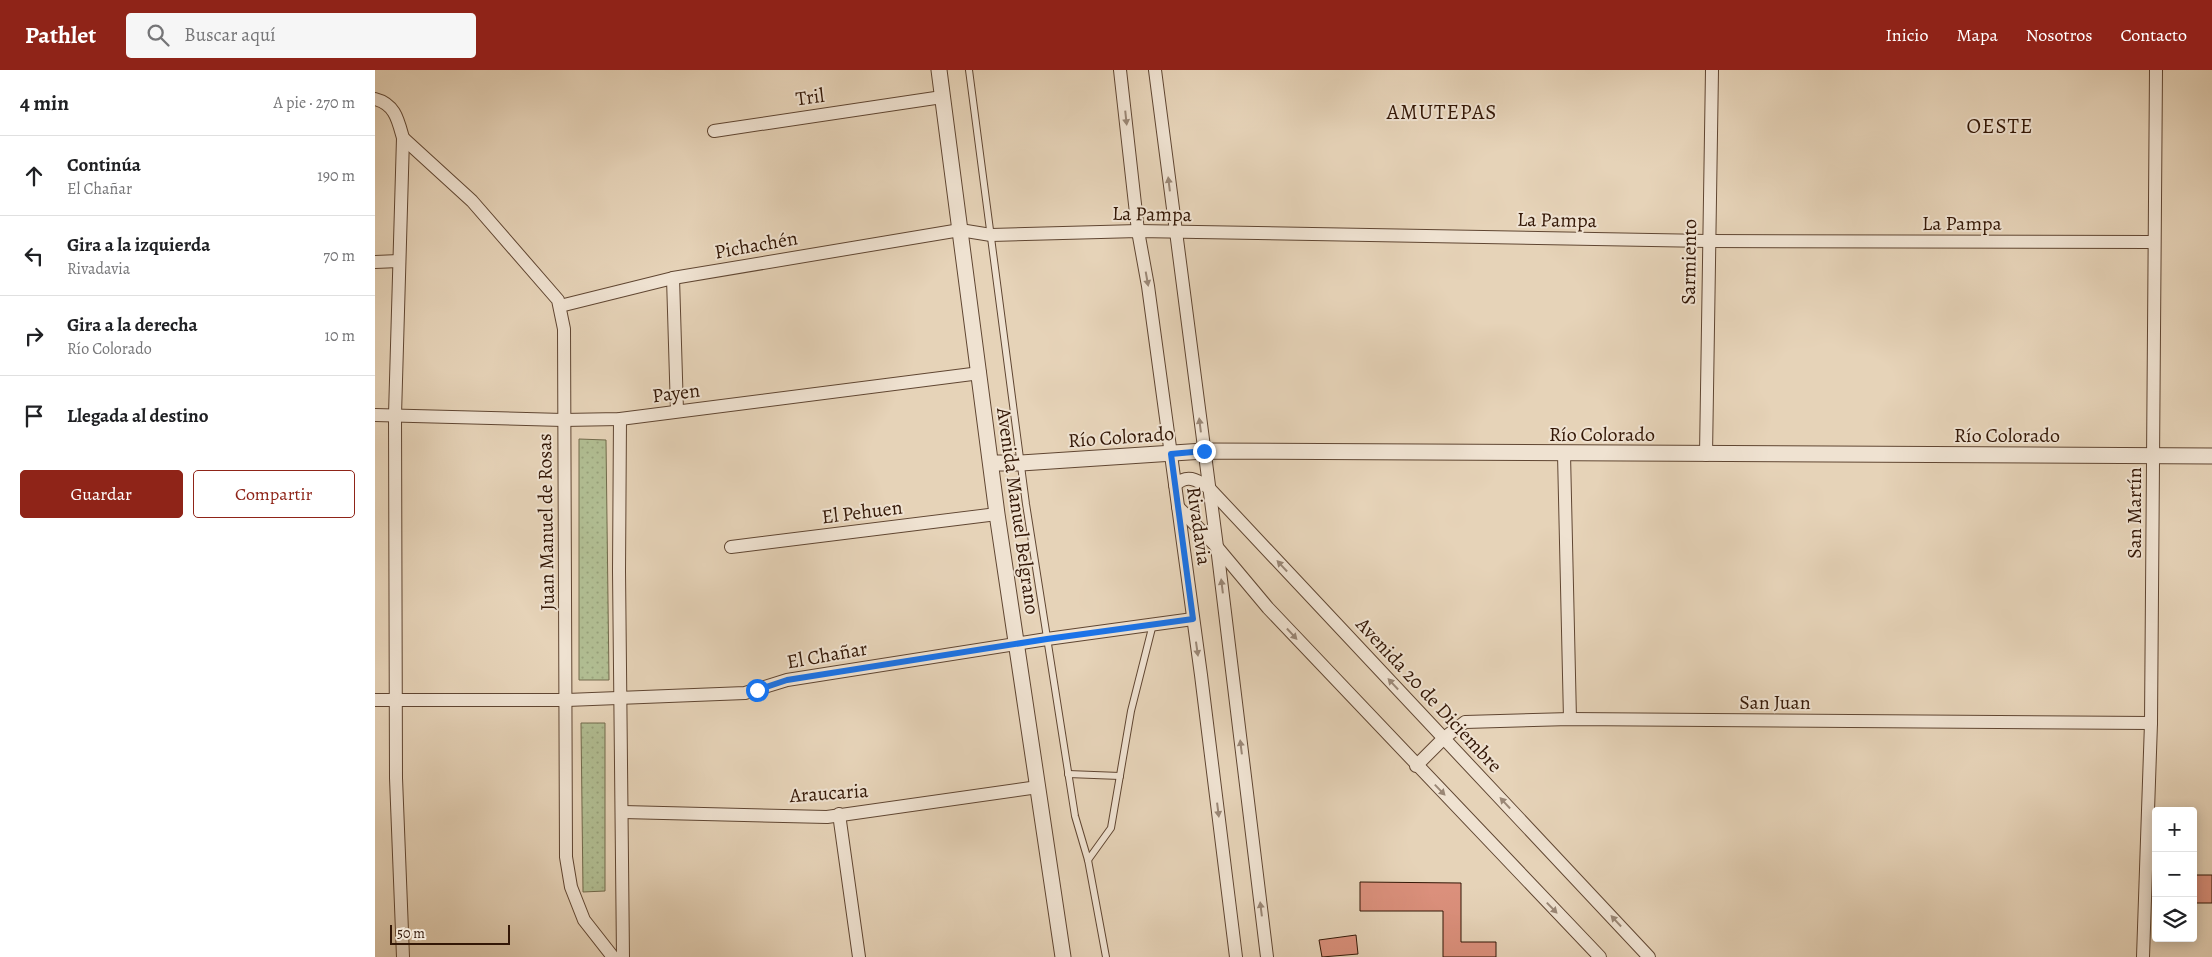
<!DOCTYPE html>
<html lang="es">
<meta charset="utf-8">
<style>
body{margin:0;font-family:Alegreya,serif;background:#f6f6f6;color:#202124}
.controls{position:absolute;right:15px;bottom:15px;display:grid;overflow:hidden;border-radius:5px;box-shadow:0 2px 12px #0003}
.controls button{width:45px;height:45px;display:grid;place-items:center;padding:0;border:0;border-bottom:1px solid #e0e0e0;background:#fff;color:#202124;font:25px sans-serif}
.scale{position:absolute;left:15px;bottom:12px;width:120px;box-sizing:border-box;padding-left:5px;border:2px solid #331706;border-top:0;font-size:14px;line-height:18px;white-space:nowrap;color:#331706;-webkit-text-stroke:4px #efe2d1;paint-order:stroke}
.stop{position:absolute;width:15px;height:15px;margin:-11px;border:4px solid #1a73e8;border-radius:50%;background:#fff}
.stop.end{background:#1a73e8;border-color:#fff;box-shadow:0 1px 5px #0008}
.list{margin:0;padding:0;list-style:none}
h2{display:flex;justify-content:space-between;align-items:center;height:65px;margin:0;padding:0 20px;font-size:21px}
h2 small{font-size:16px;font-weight:400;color:#757577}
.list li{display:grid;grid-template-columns:32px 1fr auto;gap:15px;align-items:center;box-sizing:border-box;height:80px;padding:0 20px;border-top:1px solid #e0e0e0}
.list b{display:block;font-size:19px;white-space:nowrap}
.list p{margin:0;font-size:16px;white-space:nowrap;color:#757577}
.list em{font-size:16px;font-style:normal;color:#757577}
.actions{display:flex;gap:10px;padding:15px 20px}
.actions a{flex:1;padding:11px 0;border:1px solid #8f2418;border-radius:5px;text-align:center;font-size:18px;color:#8f2418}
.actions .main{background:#8f2418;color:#fff}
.icon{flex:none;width:28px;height:28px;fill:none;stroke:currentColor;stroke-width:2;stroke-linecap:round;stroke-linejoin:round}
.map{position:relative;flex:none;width:1837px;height:887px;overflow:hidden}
header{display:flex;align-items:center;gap:30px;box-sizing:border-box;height:70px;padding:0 25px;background:#8f2418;color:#fff}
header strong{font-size:24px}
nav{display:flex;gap:28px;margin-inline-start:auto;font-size:18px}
.search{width:350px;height:45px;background:#f6f6f6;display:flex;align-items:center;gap:12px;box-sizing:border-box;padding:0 18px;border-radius:5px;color:#757577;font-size:19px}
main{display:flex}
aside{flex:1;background:#fff}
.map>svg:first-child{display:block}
</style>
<header>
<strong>Pathlet</strong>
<div class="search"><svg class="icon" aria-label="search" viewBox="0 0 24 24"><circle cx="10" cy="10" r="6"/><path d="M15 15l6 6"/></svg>Buscar aquí</div>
<nav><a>Inicio</a><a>Mapa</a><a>Nosotros</a><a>Contacto</a></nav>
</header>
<main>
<aside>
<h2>4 min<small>A pie · 270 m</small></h2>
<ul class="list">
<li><svg class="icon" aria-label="ahead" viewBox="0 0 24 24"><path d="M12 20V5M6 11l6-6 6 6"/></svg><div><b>Continúa</b><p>El Chañar</p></div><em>190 m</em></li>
<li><svg class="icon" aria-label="left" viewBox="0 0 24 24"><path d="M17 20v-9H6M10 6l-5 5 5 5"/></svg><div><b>Gira a la izquierda</b><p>Rivadavia</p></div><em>70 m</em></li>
<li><svg class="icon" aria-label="right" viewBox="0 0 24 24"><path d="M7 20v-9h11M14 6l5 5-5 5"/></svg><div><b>Gira a la derecha</b><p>Río Colorado</p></div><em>10 m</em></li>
<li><svg class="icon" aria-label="arrive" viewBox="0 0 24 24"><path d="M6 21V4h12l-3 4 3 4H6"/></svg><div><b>Llegada al destino</b></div></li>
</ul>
<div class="actions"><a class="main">Guardar</a><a>Compartir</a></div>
</aside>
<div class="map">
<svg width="1837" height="887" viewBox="0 0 1837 887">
<defs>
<pattern id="park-dots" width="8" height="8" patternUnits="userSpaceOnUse" patternTransform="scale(1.25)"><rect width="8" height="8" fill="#b1bd92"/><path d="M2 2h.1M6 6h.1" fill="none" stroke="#99a27c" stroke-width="1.8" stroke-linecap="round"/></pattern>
</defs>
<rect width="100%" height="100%" fill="#e6d3b8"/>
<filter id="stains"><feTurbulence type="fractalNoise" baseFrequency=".004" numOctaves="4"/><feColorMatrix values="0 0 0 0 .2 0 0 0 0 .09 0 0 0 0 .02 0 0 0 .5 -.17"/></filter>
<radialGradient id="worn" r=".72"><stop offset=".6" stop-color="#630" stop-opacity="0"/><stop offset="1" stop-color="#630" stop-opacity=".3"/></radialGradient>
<g fill="url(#park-dots)" stroke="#726a4c">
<polygon points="204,369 231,370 234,610 204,610"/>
<polygon points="206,653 230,653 230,821 208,822"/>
</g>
<g fill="#db907c" stroke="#331706">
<rect x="1818" y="805" width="19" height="28"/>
<polygon points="985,812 1086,813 1086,872 1121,872 1121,887 1068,887 1068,841 985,841"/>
<polygon points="981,865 983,884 947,887 944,870"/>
</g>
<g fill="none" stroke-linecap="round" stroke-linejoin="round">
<g stroke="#604632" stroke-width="8">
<g id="service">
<polyline points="594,0 651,434 700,746 713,790 731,887"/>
<polyline points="693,704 745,706"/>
<polyline points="713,790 736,758 756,641 778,554"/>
</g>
</g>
<g stroke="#604632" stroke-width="14">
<g id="minor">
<polyline points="745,0 763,161 773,216 826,605 861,887"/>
<polyline points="780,0 842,477 892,887"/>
<path d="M0,29c20,5 23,21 28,39l-8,277 1,363 7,179"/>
<polyline points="339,61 567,27"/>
<polyline points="28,68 97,131 183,230 189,259 191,787 196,817 209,850 238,887"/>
<polyline points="0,192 24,191"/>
<polyline points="298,208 302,341"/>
<polyline points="185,236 298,208 585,160 616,165 763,161 1333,171 1779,172"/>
<polyline points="0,345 188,350 245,349 605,303"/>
<polyline points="245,349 244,501 248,887"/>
<polyline points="1189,384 1195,649"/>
<polyline points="1331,385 1337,0"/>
<path d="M800,415c12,-11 21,-6 34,3l440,469"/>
<polyline points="803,437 842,477 893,538 1225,887"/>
<polyline points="356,477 622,444"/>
<polyline points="0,630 192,630 370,623 412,610 672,569 818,549"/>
<polyline points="1041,696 1069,668 1090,652 1195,649 1776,653"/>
<polyline points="248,742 452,747 663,717"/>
<polyline points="464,744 484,887"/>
<polyline points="1768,887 1776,653 1781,0"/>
</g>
</g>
<g stroke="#604632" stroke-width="17">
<g id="tertiary">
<polyline points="564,0 622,444 688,887"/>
<polyline points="617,393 646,393 829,381 1837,386"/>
</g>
</g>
<use href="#service" stroke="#efe2d1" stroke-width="6"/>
<use href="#minor" stroke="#efe2d1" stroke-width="12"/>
<use href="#tertiary" stroke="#efe2d1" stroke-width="15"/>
</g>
<defs><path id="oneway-solid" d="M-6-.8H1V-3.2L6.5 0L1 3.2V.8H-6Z" transform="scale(1.25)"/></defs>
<g fill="#9a8776">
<use href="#oneway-solid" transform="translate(751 48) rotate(84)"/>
<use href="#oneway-solid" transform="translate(794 114) rotate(-97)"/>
<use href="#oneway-solid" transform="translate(772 209) rotate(80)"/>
<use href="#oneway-solid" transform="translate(825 355) rotate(-97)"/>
<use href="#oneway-solid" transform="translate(907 496) rotate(-133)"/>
<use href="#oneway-solid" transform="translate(847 516) rotate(-97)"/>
<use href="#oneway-solid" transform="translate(917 564) rotate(47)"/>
<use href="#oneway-solid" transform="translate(822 579) rotate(82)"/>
<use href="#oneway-solid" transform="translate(1018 614) rotate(-133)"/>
<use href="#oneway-solid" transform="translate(866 677) rotate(-97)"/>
<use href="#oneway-solid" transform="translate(1065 720) rotate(46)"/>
<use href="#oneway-solid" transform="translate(1130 733) rotate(-133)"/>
<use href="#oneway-solid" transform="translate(843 740) rotate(83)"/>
<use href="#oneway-solid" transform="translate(1177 838) rotate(46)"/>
<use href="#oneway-solid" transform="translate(886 839) rotate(-97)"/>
<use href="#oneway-solid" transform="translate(1241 851) rotate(-133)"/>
</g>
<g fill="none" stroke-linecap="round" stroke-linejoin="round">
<polyline stroke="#1a73e8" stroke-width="6" points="382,620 412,610 672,569 818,549 796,384 829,381"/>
</g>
<g text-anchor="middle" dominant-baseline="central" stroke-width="4" stroke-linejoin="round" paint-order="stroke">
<g font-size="20" fill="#331706" stroke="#efe2d1">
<text transform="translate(435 27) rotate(-8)">Tril</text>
<text transform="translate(777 144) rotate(1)">La Pampa</text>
<text transform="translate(1182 150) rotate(1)">La Pampa</text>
<text x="1587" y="153">La Pampa</text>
<text transform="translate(381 175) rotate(-10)">Pichachén</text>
<text transform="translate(1314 192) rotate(-89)">Sarmiento</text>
<text transform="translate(301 323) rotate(-7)">Payen</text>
<text x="1227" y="364">Río Colorado</text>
<text x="1632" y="365">Río Colorado</text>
<text transform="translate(746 367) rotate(-4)">Río Colorado</text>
<text transform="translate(643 441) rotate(82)">Avenida Manuel Belgrano</text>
<text transform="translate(487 442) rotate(-7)">El Pehuen</text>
<text transform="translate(1759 443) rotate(-90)">San Martín</text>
<text transform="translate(171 452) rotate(-91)">Juan Manuel de Rosas</text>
<text transform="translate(824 456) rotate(82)">Rivadavia</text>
<text transform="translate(452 585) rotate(-10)">El Chañar</text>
<text transform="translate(1054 625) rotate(47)">Avenida 20 de Diciembre</text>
<text x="1400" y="632">San Juan</text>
<text transform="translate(454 723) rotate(-4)">Araucaria</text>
</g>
<g font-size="21" letter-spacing="1" fill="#331706" stroke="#efe2d1">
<text x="1067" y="42">AMUTEPAS</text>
<text x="1625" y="56">OESTE</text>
</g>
</g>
<rect width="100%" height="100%" filter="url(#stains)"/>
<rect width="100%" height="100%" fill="url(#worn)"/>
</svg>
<div class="controls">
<button>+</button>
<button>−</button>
<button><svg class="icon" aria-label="layers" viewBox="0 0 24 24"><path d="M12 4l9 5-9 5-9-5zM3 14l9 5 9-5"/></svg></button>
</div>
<div class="scale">50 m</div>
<div class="stop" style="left:382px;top:620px"></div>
<div class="stop end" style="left:829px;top:381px"></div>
</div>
</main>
